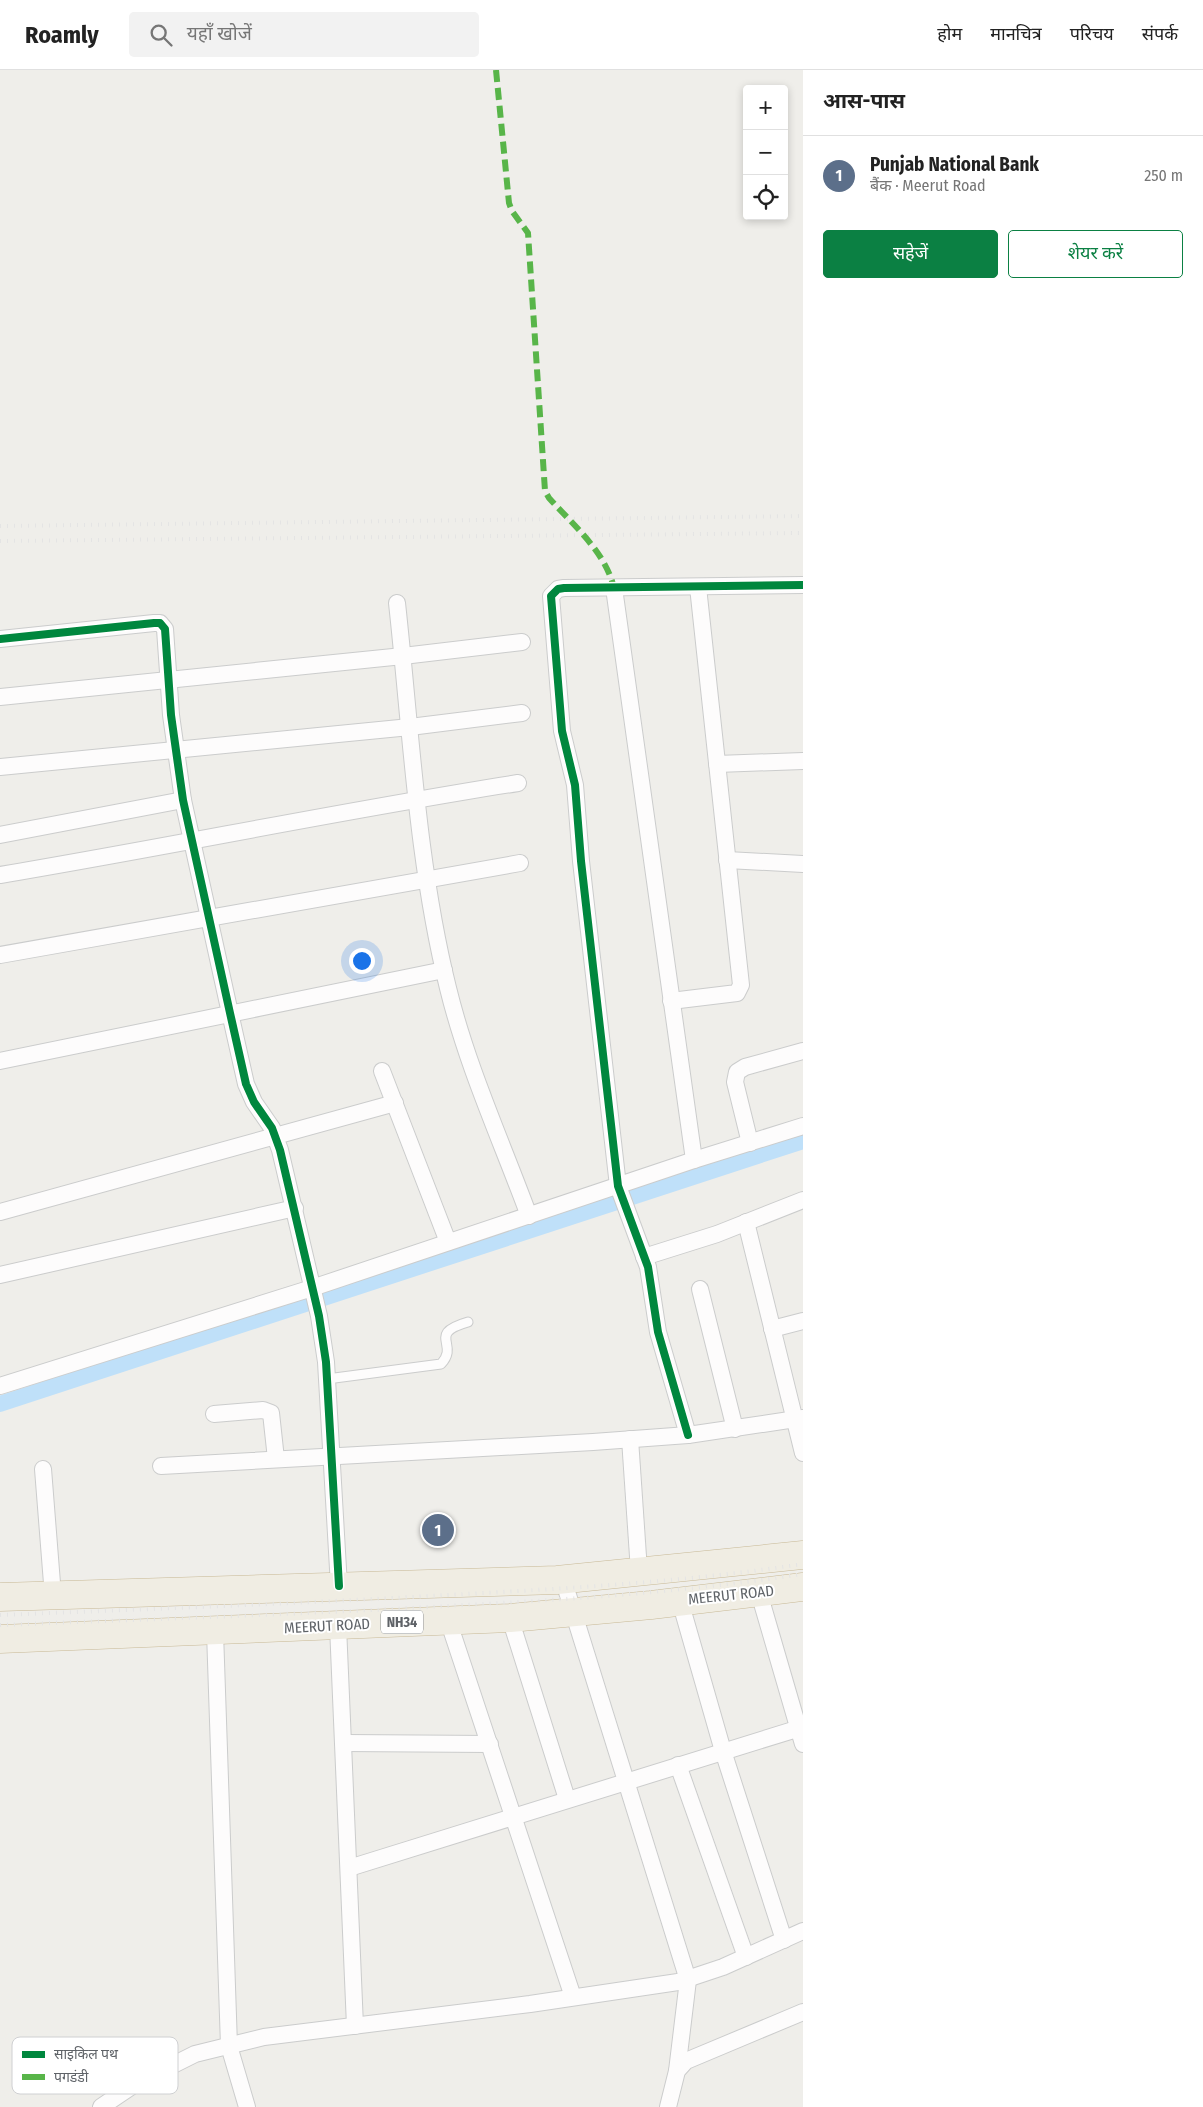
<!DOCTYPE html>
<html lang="hi">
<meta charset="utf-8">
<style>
body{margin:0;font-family:"Fira Sans Condensed","Noto Sans Devanagari",sans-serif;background:#f2f2f2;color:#222}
.controls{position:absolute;right:15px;top:15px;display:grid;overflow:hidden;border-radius:5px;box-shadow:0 2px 8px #0003}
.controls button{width:45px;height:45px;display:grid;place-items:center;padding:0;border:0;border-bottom:1px solid #e0e0e0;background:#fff;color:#222;font:25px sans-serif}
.you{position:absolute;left:361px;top:890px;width:18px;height:18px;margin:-12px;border:4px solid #fff;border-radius:50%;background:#1a73e8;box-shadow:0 0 0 8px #1a73e833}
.badge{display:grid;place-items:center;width:32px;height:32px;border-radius:50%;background:#0b8043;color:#fff;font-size:16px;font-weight:700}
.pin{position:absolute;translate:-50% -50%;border:2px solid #fff;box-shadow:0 1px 5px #0006}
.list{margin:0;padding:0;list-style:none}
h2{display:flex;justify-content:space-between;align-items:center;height:65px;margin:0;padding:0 20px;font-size:21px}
h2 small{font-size:16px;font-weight:400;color:#767676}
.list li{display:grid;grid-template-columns:32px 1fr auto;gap:15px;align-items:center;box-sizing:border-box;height:80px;padding:0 20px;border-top:1px solid #e0e0e0}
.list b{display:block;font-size:19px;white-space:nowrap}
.list p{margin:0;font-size:16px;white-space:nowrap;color:#767676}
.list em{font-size:16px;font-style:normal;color:#767676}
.actions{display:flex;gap:10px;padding:15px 20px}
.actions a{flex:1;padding:11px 0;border:1px solid #0b8043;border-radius:5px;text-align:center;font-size:18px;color:#0b8043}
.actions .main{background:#0b8043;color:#fff}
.icon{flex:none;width:28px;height:28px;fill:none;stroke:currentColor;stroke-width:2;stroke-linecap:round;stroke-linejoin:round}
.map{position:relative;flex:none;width:803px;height:2037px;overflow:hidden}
header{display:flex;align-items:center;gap:30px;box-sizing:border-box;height:70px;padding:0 25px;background:#fff;border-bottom:1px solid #e0e0e0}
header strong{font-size:24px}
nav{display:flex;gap:28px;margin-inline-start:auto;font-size:18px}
.search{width:350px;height:45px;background:#f2f2f2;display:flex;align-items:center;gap:12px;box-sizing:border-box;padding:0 18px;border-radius:5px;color:#767676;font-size:19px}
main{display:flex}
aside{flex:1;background:#fff}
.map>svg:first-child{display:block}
</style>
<header>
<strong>Roamly</strong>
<div class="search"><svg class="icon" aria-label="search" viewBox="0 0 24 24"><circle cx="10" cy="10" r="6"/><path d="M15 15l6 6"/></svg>यहाँ खोजें</div>
<nav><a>होम</a><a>मानचित्र</a><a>परिचय</a><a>संपर्क</a></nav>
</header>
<main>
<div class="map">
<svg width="803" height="2037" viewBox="0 0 803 2037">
<rect width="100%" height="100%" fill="#efeeea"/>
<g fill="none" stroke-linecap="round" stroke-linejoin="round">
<polyline stroke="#bfe0f9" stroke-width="16" points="0,1334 803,1071"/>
<g stroke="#cbcccc" stroke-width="11">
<path id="lane" d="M327,1309l114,-15c19,-20 -15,-30 27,-42"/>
</g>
<g stroke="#cbcccc" stroke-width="18">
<g id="street">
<polyline points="614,518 694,1090"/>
<path d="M397,533c14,128 20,260 51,385 19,78 53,152 81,228"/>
<polyline points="0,569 154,553 160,553 165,559 171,645 183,730 230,943 246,1014 254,1032 272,1058 280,1080 319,1246 326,1292 339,1516"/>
<polyline points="0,627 403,586 522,572"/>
<polyline points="717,694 803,691"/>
<polyline points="0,697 410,657 522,643"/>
<polyline points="0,765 183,730"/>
<polyline points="727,790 803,794"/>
<path d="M0,805c173,-29 345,-65 518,-92"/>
<polyline points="0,885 520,793"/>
<polyline points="671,931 737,923 741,915 698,517"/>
<polyline points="0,991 444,900"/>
<polyline points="382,1001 448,1172"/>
<polyline points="750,1073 735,1012 737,1002 745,997 803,981"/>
<polyline points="0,1142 395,1033"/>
<polyline points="746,1152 803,1383"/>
<polyline points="644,1187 717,1164 803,1130"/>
<polyline points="0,1205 295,1138"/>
<polyline points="700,1219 735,1359"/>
<polyline points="772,1259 803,1251"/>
<polyline points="0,1316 312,1218 694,1090 803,1056"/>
<polyline points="214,1344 263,1340 271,1343 276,1389"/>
<polyline points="688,1365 658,1262 648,1197 618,1116 581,791 575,715 562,661 551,526 558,519 564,518 803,515"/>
<polyline points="630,1369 639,1501"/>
<polyline points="161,1396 593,1372 688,1365 803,1348"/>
<polyline points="43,1399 53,1526"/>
<polyline points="563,1509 688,1910 677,2001"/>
<polyline points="759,1523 803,1674"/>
<polyline points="680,1531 723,1681 784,1870"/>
<polyline points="510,1548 567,1729"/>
<polyline points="448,1550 573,1927"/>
<polyline points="338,1556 355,1956"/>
<polyline points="215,1562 229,1976 247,2037"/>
<polyline points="344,1673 490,1674"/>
<polyline points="678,1695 746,1887"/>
<polyline points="349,1798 803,1657"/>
<polyline points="101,2037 135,2014 195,1984 264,1967 530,1934 678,1912 723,1897 803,1861"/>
<polyline points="668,2037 677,2001 686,1991 803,1942"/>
</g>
</g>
<g stroke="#c8b996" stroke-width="29">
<g id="highway">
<polyline points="0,1527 557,1510 803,1485"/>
<polyline points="0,1569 510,1548 651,1535 803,1517"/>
</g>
</g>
<use href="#lane" stroke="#fdfcfc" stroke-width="9"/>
<use href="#street" stroke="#fdfcfc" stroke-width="16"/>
<use href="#highway" stroke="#f0ede3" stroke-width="28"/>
<g stroke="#e4e4e4" stroke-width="4" stroke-dasharray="1 6" stroke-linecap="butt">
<polyline points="0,456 803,446"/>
<polyline points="0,471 803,463"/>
<path d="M0,1545c155,-6 310,-12 465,-21 113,-6 226,-13 338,-30"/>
<path d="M0,1555c155,-6 310,-11 465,-20 113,-6 226,-14 338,-31"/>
</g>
<path stroke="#58b549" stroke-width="6" stroke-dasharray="12 6" stroke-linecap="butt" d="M496,0l13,133 3,8 16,22 17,258 4,7c24,27 56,53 65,90"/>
<g stroke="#fff" stroke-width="11">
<g id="cycleway">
<polyline points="0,569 154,553 160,553 165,559 171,645 183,730 230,943 246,1014 254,1032 272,1058 280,1080 319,1246 326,1292 339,1516"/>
<polyline points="688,1365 658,1262 648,1197 618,1116 581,791 575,715 562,661 551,526 558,519 564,518 803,515"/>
</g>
</g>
<use href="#cycleway" stroke="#00873e" stroke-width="8"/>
</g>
<g text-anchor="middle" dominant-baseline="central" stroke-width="4" stroke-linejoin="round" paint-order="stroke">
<rect fill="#fff" stroke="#8f9295" stroke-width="1" x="381" y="1540.5" width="42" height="23" rx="4"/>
<g font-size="14" font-weight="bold" fill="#5f6368">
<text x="402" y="1552">NH34</text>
</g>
<g font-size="15" fill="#5f6368" stroke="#fff">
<text transform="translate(731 1525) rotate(-6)">MEERUT ROAD</text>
<text transform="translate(327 1556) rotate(-3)">MEERUT ROAD</text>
</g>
</g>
<rect x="12" y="1967" width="166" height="57" rx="8" fill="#fff" stroke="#cfd0d2" stroke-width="1"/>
<rect x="22" y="1981" width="23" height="7" fill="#00873e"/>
<rect x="22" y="2004" width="23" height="6" fill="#58b549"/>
<g font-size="14" fill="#5f6368">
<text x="54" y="1989">साइकिल पथ</text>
<text x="54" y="2012">पगडंडी</text>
</g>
</svg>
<div class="controls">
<button>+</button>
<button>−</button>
<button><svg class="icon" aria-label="locate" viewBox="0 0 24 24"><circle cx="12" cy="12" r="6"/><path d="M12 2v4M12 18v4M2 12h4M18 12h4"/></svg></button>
</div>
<div class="you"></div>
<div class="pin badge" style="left:438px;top:1460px;background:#5c6f8a">1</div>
</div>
<aside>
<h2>आस-पास<small></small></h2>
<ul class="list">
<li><span class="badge" style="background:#5c6f8a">1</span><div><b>Punjab National Bank</b><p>बैंक · Meerut Road</p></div><em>250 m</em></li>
</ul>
<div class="actions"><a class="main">सहेजें</a><a>शेयर करें</a></div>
</aside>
</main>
